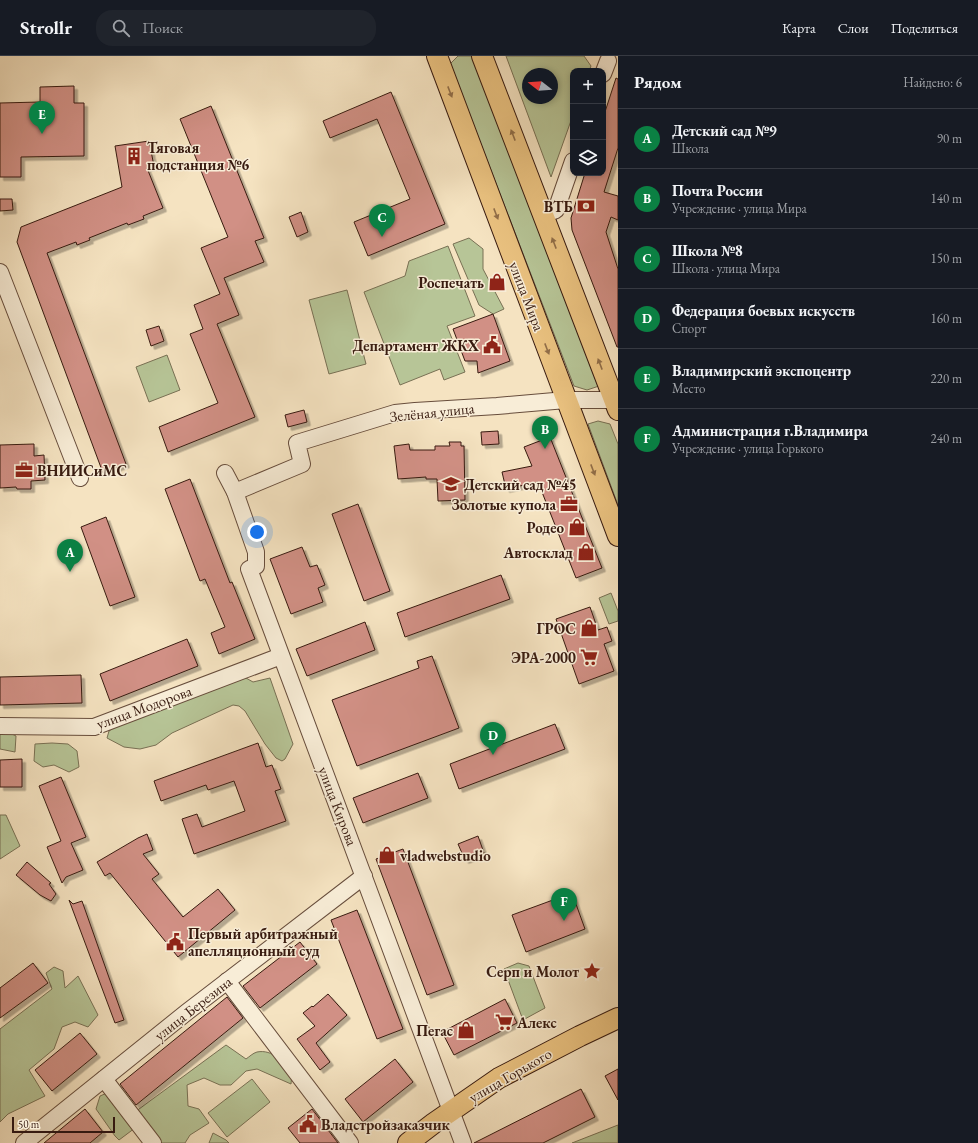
<!DOCTYPE html>
<html lang="ru">
<meta charset="utf-8">
<style>
body{margin:0;font-family:"EB Garamond",serif;background:#20242c;color:#f1f3f6}
.controls{position:absolute;right:12px;top:12px;display:grid;overflow:hidden;border-radius:8px;box-shadow:0 2px 6px #0003}
.controls button{width:36px;height:36px;display:grid;place-items:center;padding:0;border:0;border-bottom:1px solid #363941;background:#171b24;color:#f1f3f6;font:20px sans-serif}
.compass{position:absolute;left:522px;top:12px;width:36px;height:36px;border-radius:50%;background:#171b24;box-shadow:0 2px 6px #0003;rotate:287deg}
.scale{position:absolute;left:12px;bottom:10px;width:103px;box-sizing:border-box;padding-left:4px;border:2px solid #381b10;border-top:0;font-size:11px;line-height:14px;white-space:nowrap;color:#381b10;-webkit-text-stroke:3px #f8edd7;paint-order:stroke}
.you{position:absolute;left:257px;top:476px;width:14px;height:14px;margin:-10px;border:3px solid #fff;border-radius:50%;background:#1a73e8;box-shadow:0 0 0 6px #1a73e833}
.badge{display:grid;place-items:center;width:26px;height:26px;border-radius:50%;background:#0b8043;color:#fff;font-size:13px;font-weight:700}
.pin{position:absolute;translate:-50% -33px;filter:drop-shadow(0 1px 2px #0008)}
.pin::after{content:'';position:absolute;top:21px;width:14px;height:12px;background:inherit;clip-path:polygon(0 0,100% 0,50% 100%)}
.list{margin:0;padding:0;list-style:none}
h2{display:flex;justify-content:space-between;align-items:center;height:52px;margin:0;padding:0 16px;font-size:17px}
h2 small{font-size:13px;font-weight:400;color:#9ea1a6}
.list li{display:grid;grid-template-columns:26px 1fr auto;gap:12px;align-items:center;box-sizing:border-box;height:60px;padding:0 16px;border-top:1px solid #363941}
.list b{display:block;font-size:15px;white-space:nowrap}
.list p{margin:0;font-size:13px;white-space:nowrap;color:#9ea1a6}
.list em{font-size:13px;font-style:normal;color:#9ea1a6}
.icon{flex:none;width:22px;height:22px;fill:none;stroke:currentColor;stroke-width:2;stroke-linecap:round;stroke-linejoin:round}
.map{position:relative;flex:none;width:618px;height:1087px;overflow:hidden}
header{display:flex;align-items:center;gap:24px;box-sizing:border-box;height:56px;padding:0 20px;background:#171b24;border-bottom:1px solid #363941}
header strong{font-size:19px}
nav{display:flex;gap:22px;margin-inline-start:auto;font-size:14px}
.search{width:280px;height:36px;background:#20242c;display:flex;align-items:center;gap:10px;box-sizing:border-box;padding:0 14px;border-radius:16px;color:#9ea1a6;font-size:15px}
main{display:flex}
aside{flex:1;background:#171b24}
.map>svg:first-child{display:block}
</style>
<header>
<strong>Strollr</strong>
<div class="search"><svg class="icon" aria-label="search" viewBox="0 0 24 24"><circle cx="10" cy="10" r="6"/><path d="M15 15l6 6"/></svg>Поиск</div>
<nav><a>Карта</a><a>Слои</a><a>Поделиться</a></nav>
</header>
<main>
<div class="map">
<svg width="618" height="1087" viewBox="0 0 618 1087">
<defs>
<filter id="shadow"><feDropShadow dx="3.5" dy="3.5" stdDeviation="0" flood-color="#0004"/></filter>
</defs>
<rect width="100%" height="100%" fill="#f5e3c1"/>
<filter id="stains"><feTurbulence type="fractalNoise" baseFrequency=".005" numOctaves="4"/><feColorMatrix values="0 0 0 0 .2 0 0 0 0 .09 0 0 0 0 .02 0 0 0 .5 -.17"/></filter>
<radialGradient id="worn" r=".72"><stop offset=".6" stop-color="#630" stop-opacity="0"/><stop offset="1" stop-color="#630" stop-opacity=".3"/></radialGradient>
<g fill="#b7c597" stroke="#787054" fill-rule="evenodd">
<polygon points="458,0 472,0 599,330 587,334 574,330 450,8"/>
<path d="M506,0h78l7,10 -2,5h-16v44l-22,62zM528,18h24v24h-24z"/>
<polygon points="469,182 483,193 483,213 504,253 493,258 479,249 453,188"/>
<polygon points="448,190 475,260 447,270 465,316 444,324 440,313 400,329 364,236 405,220 409,205"/>
<polygon points="347,234 366,308 329,318 309,244"/>
<polygon points="167,299 180,334 149,346 136,311"/>
<polygon points="598,365 610,368 618,388 618,449 588,368"/>
<polygon points="611,537 618,555 618,565 609,568 599,542"/>
<polygon points="239,618 253,626 270,622 293,688 285,703 282,705 276,702 265,688 245,655 239,650 233,649 172,677 156,689 140,693 124,691 107,682 109,675 124,665"/>
<polygon points="0,677 10,677 16,680 15,696 0,693"/>
<polygon points="52,687 68,688 77,695 79,711 69,716 54,709 43,711 34,705 35,688"/>
<polygon points="0,759 6,759 20,790 0,803"/>
<polygon points="518,907 529,910 545,952 523,964 504,913"/>
<polygon points="54,911 63,915 65,932 78,920 98,959 88,971 75,966 62,971 54,993 29,1014 45,1040 8,1058 0,1066 0,973 52,933 46,917"/>
<path d="M226,989l20,14c3,-2 7,-6 11,-7 16,-3 26,10 35,21l-1,11 -34,-15 -11,2 -15,14h-11l-16,-7 -17,7 1,21 11,3 10,14 -19,12 -5,8h-35l-15,-15 -16,12 -4,-4 -19,-27 4,-13 7,-3 28,19z"/>
<polygon points="252,1023 270,1046 227,1081 208,1057"/>
<polygon points="618,1069 618,1087 572,1087"/>
<polygon points="213,1077 226,1084 229,1087 209,1087"/>
</g>
<g fill="#d19085" stroke="#381b10" filter="url(#shadow)">
<polygon points="616,22 618,23 618,92 604,136 618,140 618,164 611,161 606,176 618,213 618,291 617,291 572,174 571,162 585,117 603,117 603,62"/>
<polygon points="74,30 74,47 84,47 84,100 21,101 21,121 0,121 0,47 40,46 40,31"/>
<polygon points="391,36 445,168 368,200 354,166 410,143 377,63 330,82 323,65"/>
<polygon points="211,50 264,182 255,185 264,206 224,222 239,259 217,268 255,361 168,396 159,371 218,347 190,278 203,273 194,249 220,238 201,192 228,181 180,63"/>
<polygon points="149,85 154,110 147,112 163,152 143,160 144,163 128,169 127,167 89,182 90,184 77,189 76,186 47,197 126,408 103,417 17,186 21,171 122,131 115,90"/>
<polygon points="0,143 12,143 13,154 0,155"/>
<polygon points="301,156 308,176 297,181 289,161"/>
<polygon points="493,258 510,305 478,317 477,305 465,305 453,273"/>
<polygon points="159,270 164,285 151,290 146,274"/>
<polygon points="304,354 307,366 288,371 285,359"/>
<polygon points="498,375 499,388 482,389 481,376"/>
<polygon points="550,381 602,512 576,522 538,426 506,433 502,416 532,410 524,391"/>
<polygon points="449,386 461,386 461,390 464,390 465,444 438,445 437,423 426,423 426,421 398,423 394,390 409,388 410,394 435,394 435,390 450,390"/>
<polygon points="34,388 34,400 44,399 45,424 31,425 31,433 17,433 16,431 0,432 0,389"/>
<polygon points="190,423 230,527 232,526 255,583 219,598 211,577 225,571 205,523 200,525 165,433"/>
<polygon points="358,448 390,535 364,545 332,458"/>
<polygon points="106,461 135,541 110,550 81,471"/>
<polygon points="302,491 310,511 317,509 325,529 318,532 323,546 291,558 270,503"/>
<polygon points="501,519 510,543 405,581 397,557"/>
<polygon points="590,551 598,574 607,571 612,585 604,588 614,615 579,628 556,563"/>
<polygon points="365,566 375,594 307,620 296,593"/>
<polygon points="187,583 198,610 110,645 100,618"/>
<polygon points="432,600 459,672 357,710 332,644 419,612 417,605"/>
<polygon points="81,619 82,647 0,649 0,621"/>
<polygon points="555,668 565,693 459,733 450,708"/>
<polygon points="258,687 266,711 272,709 281,733 275,735 286,765 194,798 182,763 197,758 202,771 245,755 234,725 208,734 206,729 161,745 154,725"/>
<polygon points="22,703 22,731 0,731 0,704"/>
<polygon points="418,717 428,742 363,767 353,742"/>
<polygon points="61,721 86,781 71,787 83,814 66,821 62,827 47,791 61,785 39,730"/>
<polygon points="147,778 153,794 143,798 159,818 152,823 183,861 218,833 235,854 178,901 110,817 105,820 97,806 138,782"/>
<polygon points="478,780 484,797 465,804 458,788"/>
<polygon points="403,793 454,929 427,939 376,803"/>
<polygon points="27,806 51,827 49,828 56,838 51,845 40,839 16,819"/>
<polygon points="572,837 585,873 526,896 512,859"/>
<polygon points="69,844 73,848 82,845 124,964 115,967"/>
<polygon points="357,854 403,973 377,983 331,864"/>
<polygon points="300,886 317,908 260,952 243,930"/>
<polygon points="33,907 48,927 0,962 0,932"/>
<polygon points="328,938 347,959 316,987 330,1006 320,1014 297,983 315,970 303,957 312,950 313,951"/>
<polygon points="227,941 243,962 136,1049 120,1028"/>
<polygon points="505,943 517,967 454,999 442,976"/>
<polygon points="80,977 97,998 52,1035 35,1014"/>
<polygon points="395,1003 413,1026 363,1066 345,1043"/>
<polygon points="618,1013 618,1044 605,1020"/>
<polygon points="581,1033 595,1061 543,1087 474,1087"/>
<polygon points="85,1053 103,1076 90,1087 44,1087"/>
<polygon points="312,1053 338,1087 300,1087 288,1072"/>
</g>
<g fill="none" stroke-linecap="round" stroke-linejoin="round">
<g stroke="#674d3c" stroke-width="18">
<g id="minor">
<polyline points="603,18 608,5"/>
<polyline points="543,159 556,154 573,105"/>
<polyline points="0,216 80,422"/>
<polyline points="225,417 235,436 256,496 256,510 249,513 463,1087"/>
<polyline points="235,436 302,408 297,387 395,357 415,355 497,350 566,344 618,344"/>
<polyline points="0,670 94,671 281,600"/>
<polyline points="227,925 350,1087"/>
<polyline points="104,1023 153,1087"/>
<polyline points="24,1087 187,956 364,820"/>
</g>
</g>
<g stroke="#381b10" stroke-width="22">
<g id="major">
<polyline points="437,0 618,480"/>
<polyline points="482,0 618,354"/>
<polyline points="408,1087 434,1067 499,1022 580,980 618,962"/>
</g>
</g>
<use href="#minor" stroke="#f8edd7" stroke-width="16"/>
<use href="#major" stroke="#eac280" stroke-width="20"/>
</g>
<defs><path id="oneway-solid" d="M-6-.8H1V-3.2L6.5 0L1 3.2V.8H-6Z"/></defs>
<g fill="#916e48">
<use href="#oneway-solid" transform="translate(450 36) rotate(69)"/>
<use href="#oneway-solid" transform="translate(513 79) rotate(-111)"/>
<use href="#oneway-solid" transform="translate(496 158) rotate(69)"/>
<use href="#oneway-solid" transform="translate(554 187) rotate(-111)"/>
<use href="#oneway-solid" transform="translate(547 293) rotate(69)"/>
<use href="#oneway-solid" transform="translate(600 308) rotate(-111)"/>
<use href="#oneway-solid" transform="translate(593 414) rotate(69)"/>
</g>
<defs>
<g id="building-bare" transform="scale(1.38)"><path d="M-4-6H4V6H1V3H-1V6H-4ZM-2.5-4.3h1.7v1.8h-1.7ZM.8-4.3h1.7v1.8H.8ZM-2.5-1h1.7V.8h-1.7ZM.8-1h1.7V.8H.8Z" fill="#8f2418" stroke="#f8edd7" stroke-width="2.5" paint-order="stroke"/></g>
<g id="bank-bare" transform="scale(1.38)"><path d="M-6-4H6V4H-6ZM0-2.3a2.3 2.3 0 1 0 0 4.6a2.3 2.3 0 1 0 0-4.6Z" fill="#8f2418" stroke="#f8edd7" stroke-width="2.5" paint-order="stroke"/></g>
<g id="shop-bare" transform="scale(1.38)"><path d="M-5-2.5h2.3a2.7 3.5 0 0 1 5.4 0H5L5.5 6h-11ZM-1.5-2.5h3a1.5 2.3 0 0 0-3 0Z" fill="#8f2418" stroke="#f8edd7" stroke-width="2.5" paint-order="stroke"/></g>
<g id="civic-bare" transform="scale(1.38)"><path d="M-.6-6.5H3V-4.5H.6V-3L4-1V1h2V6H-6V1h2V-1L-.6-3ZM-1.2 2.5V6h2.4V2.5Z" fill="#8f2418" stroke="#f8edd7" stroke-width="2.5" paint-order="stroke"/></g>
<g id="office-bare" transform="scale(1.38)"><path d="M-6-3h4V-5.5h4V-3h4V5H-6ZM-1-4.5V-3h2v-1.5ZM-6 0V1H6V0Z" fill="#8f2418" stroke="#f8edd7" stroke-width="2.5" paint-order="stroke"/></g>
<g id="school-bare" transform="scale(1.38)"><path d="M0-5L7-2L0 1L-7-2ZM-4 1L0 2.5L4 1V4Q0 6-4 4Z" fill="#8f2418" stroke="#f8edd7" stroke-width="2.5" paint-order="stroke"/></g>
<g id="supermarket-bare" transform="scale(1.38)"><path d="M-6-5.5h2.5l.6 2H6L4.5 2H-2.5L-4.4-4H-6ZM-1.5 3.2a1.3 1.3 0 1 0 .1 0ZM3 3.2a1.3 1.3 0 1 0 .1 0Z" fill="#8f2418" stroke="#f8edd7" stroke-width="2.5" paint-order="stroke"/></g>
<g id="sight-bare" transform="scale(1.38)"><path d="M0-6L1.8-2.2L6-1.7L2.9 1.2L3.7 5.4L0 3.3L-3.7 5.4L-2.9 1.2L-6-1.7L-1.8-2.2Z" fill="#8f2418" stroke="#f8edd7" stroke-width="2.5" paint-order="stroke"/></g>
</defs>
<g fill-rule="evenodd">
<use href="#building-bare" x="134" y="100"/>
<use href="#bank-bare" x="586" y="150"/>
<use href="#shop-bare" x="497" y="226"/>
<use href="#civic-bare" x="492" y="289"/>
<use href="#office-bare" x="24" y="414"/>
<use href="#school-bare" x="451" y="428"/>
<use href="#office-bare" x="569" y="448"/>
<use href="#shop-bare" x="577" y="471"/>
<use href="#shop-bare" x="586" y="496"/>
<use href="#shop-bare" x="589" y="572"/>
<use href="#supermarket-bare" x="589" y="601"/>
<use href="#shop-bare" x="387" y="799"/>
<use href="#civic-bare" x="175" y="886"/>
<use href="#sight-bare" x="592" y="915"/>
<use href="#supermarket-bare" x="504" y="966"/>
<use href="#shop-bare" x="466" y="974"/>
<use href="#civic-bare" x="308" y="1068"/>
</g>
<g text-anchor="middle" dominant-baseline="central" stroke-width="3" stroke-linejoin="round" paint-order="stroke">
<g font-size="15" font-weight="bold" fill="#381b10" stroke="#f8edd7" text-anchor="end">
<text x="147" y="91" text-anchor="start">Тяговая<tspan x="147" dy="17">подстанция №6</tspan></text>
<text x="573" y="150">ВТБ</text>
<text x="484" y="226">Роспечать</text>
<text x="479" y="289">Департамент ЖКХ</text>
<text x="37" y="414" text-anchor="start">ВНИИСиМС</text>
<text x="464" y="428" text-anchor="start">Детский сад №45</text>
<text x="556" y="448">Золотые купола</text>
<text x="564" y="471">Родео</text>
<text x="573" y="496">Автосклад</text>
<text x="576" y="572">ГРОС</text>
<text x="576" y="601">ЭРА-2000</text>
<text x="400" y="799" text-anchor="start">vladwebstudio</text>
<text x="188" y="877" text-anchor="start">Первый арбитражный<tspan x="188" dy="17">апелляционный суд</tspan></text>
<text x="579" y="915">Серп и Молот</text>
<text x="517" y="966" text-anchor="start">Алекс</text>
<text x="453" y="974">Пегас</text>
<text x="321" y="1068" text-anchor="start">Владстройзаказчик</text>
</g>
<g font-size="15" fill="#381b10" stroke="#f8edd7">
<text transform="translate(527 240) rotate(69)">улица Мира</text>
<text transform="translate(432 356) rotate(-6)">Зелёная улица</text>
<text transform="translate(144 651) rotate(-20)">улица Модорова</text>
<text transform="translate(338 750) rotate(69)">улица Кирова</text>
<text transform="translate(193 952) rotate(-38)">улица Березина</text>
<text transform="translate(510 1019) rotate(-30)">улица Горького</text>
</g>
</g>
<rect width="100%" height="100%" filter="url(#stains)"/>
<rect width="100%" height="100%" fill="url(#worn)"/>
</svg>
<div class="controls">
<button>+</button>
<button>−</button>
<button><svg class="icon" aria-label="layers" viewBox="0 0 24 24"><path d="M12 4l9 5-9 5-9-5zM3 14l9 5 9-5"/></svg></button>
</div>
<svg class="compass" viewBox="-18 -18 36 36"><path d="M0-13l5 13h-10z" fill="#e53935"/><path d="M0 13l5-13h-10z" fill="#9ea1a6"/></svg>
<div class="scale">50 m</div>
<div class="you"></div>
<div class="pin badge" style="left:70px;top:516px">A</div>
<div class="pin badge" style="left:545px;top:393px">B</div>
<div class="pin badge" style="left:382px;top:181px">C</div>
<div class="pin badge" style="left:493px;top:699px">D</div>
<div class="pin badge" style="left:42px;top:78px">E</div>
<div class="pin badge" style="left:564px;top:865px">F</div>
</div>
<aside>
<h2>Рядом<small>Найдено: 6</small></h2>
<ul class="list">
<li><span class="badge">A</span><div><b>Детский сад №9</b><p>Школа</p></div><em>90 m</em></li>
<li><span class="badge">B</span><div><b>Почта России</b><p>Учреждение · улица Мира</p></div><em>140 m</em></li>
<li><span class="badge">C</span><div><b>Школа №8</b><p>Школа · улица Мира</p></div><em>150 m</em></li>
<li><span class="badge">D</span><div><b>Федерация боевых искусств</b><p>Спорт</p></div><em>160 m</em></li>
<li><span class="badge">E</span><div><b>Владимирский экспоцентр</b><p>Место</p></div><em>220 m</em></li>
<li><span class="badge">F</span><div><b>Администрация г.Владимира</b><p>Учреждение · улица Горького</p></div><em>240 m</em></li>
</ul>
</aside>
</main>
